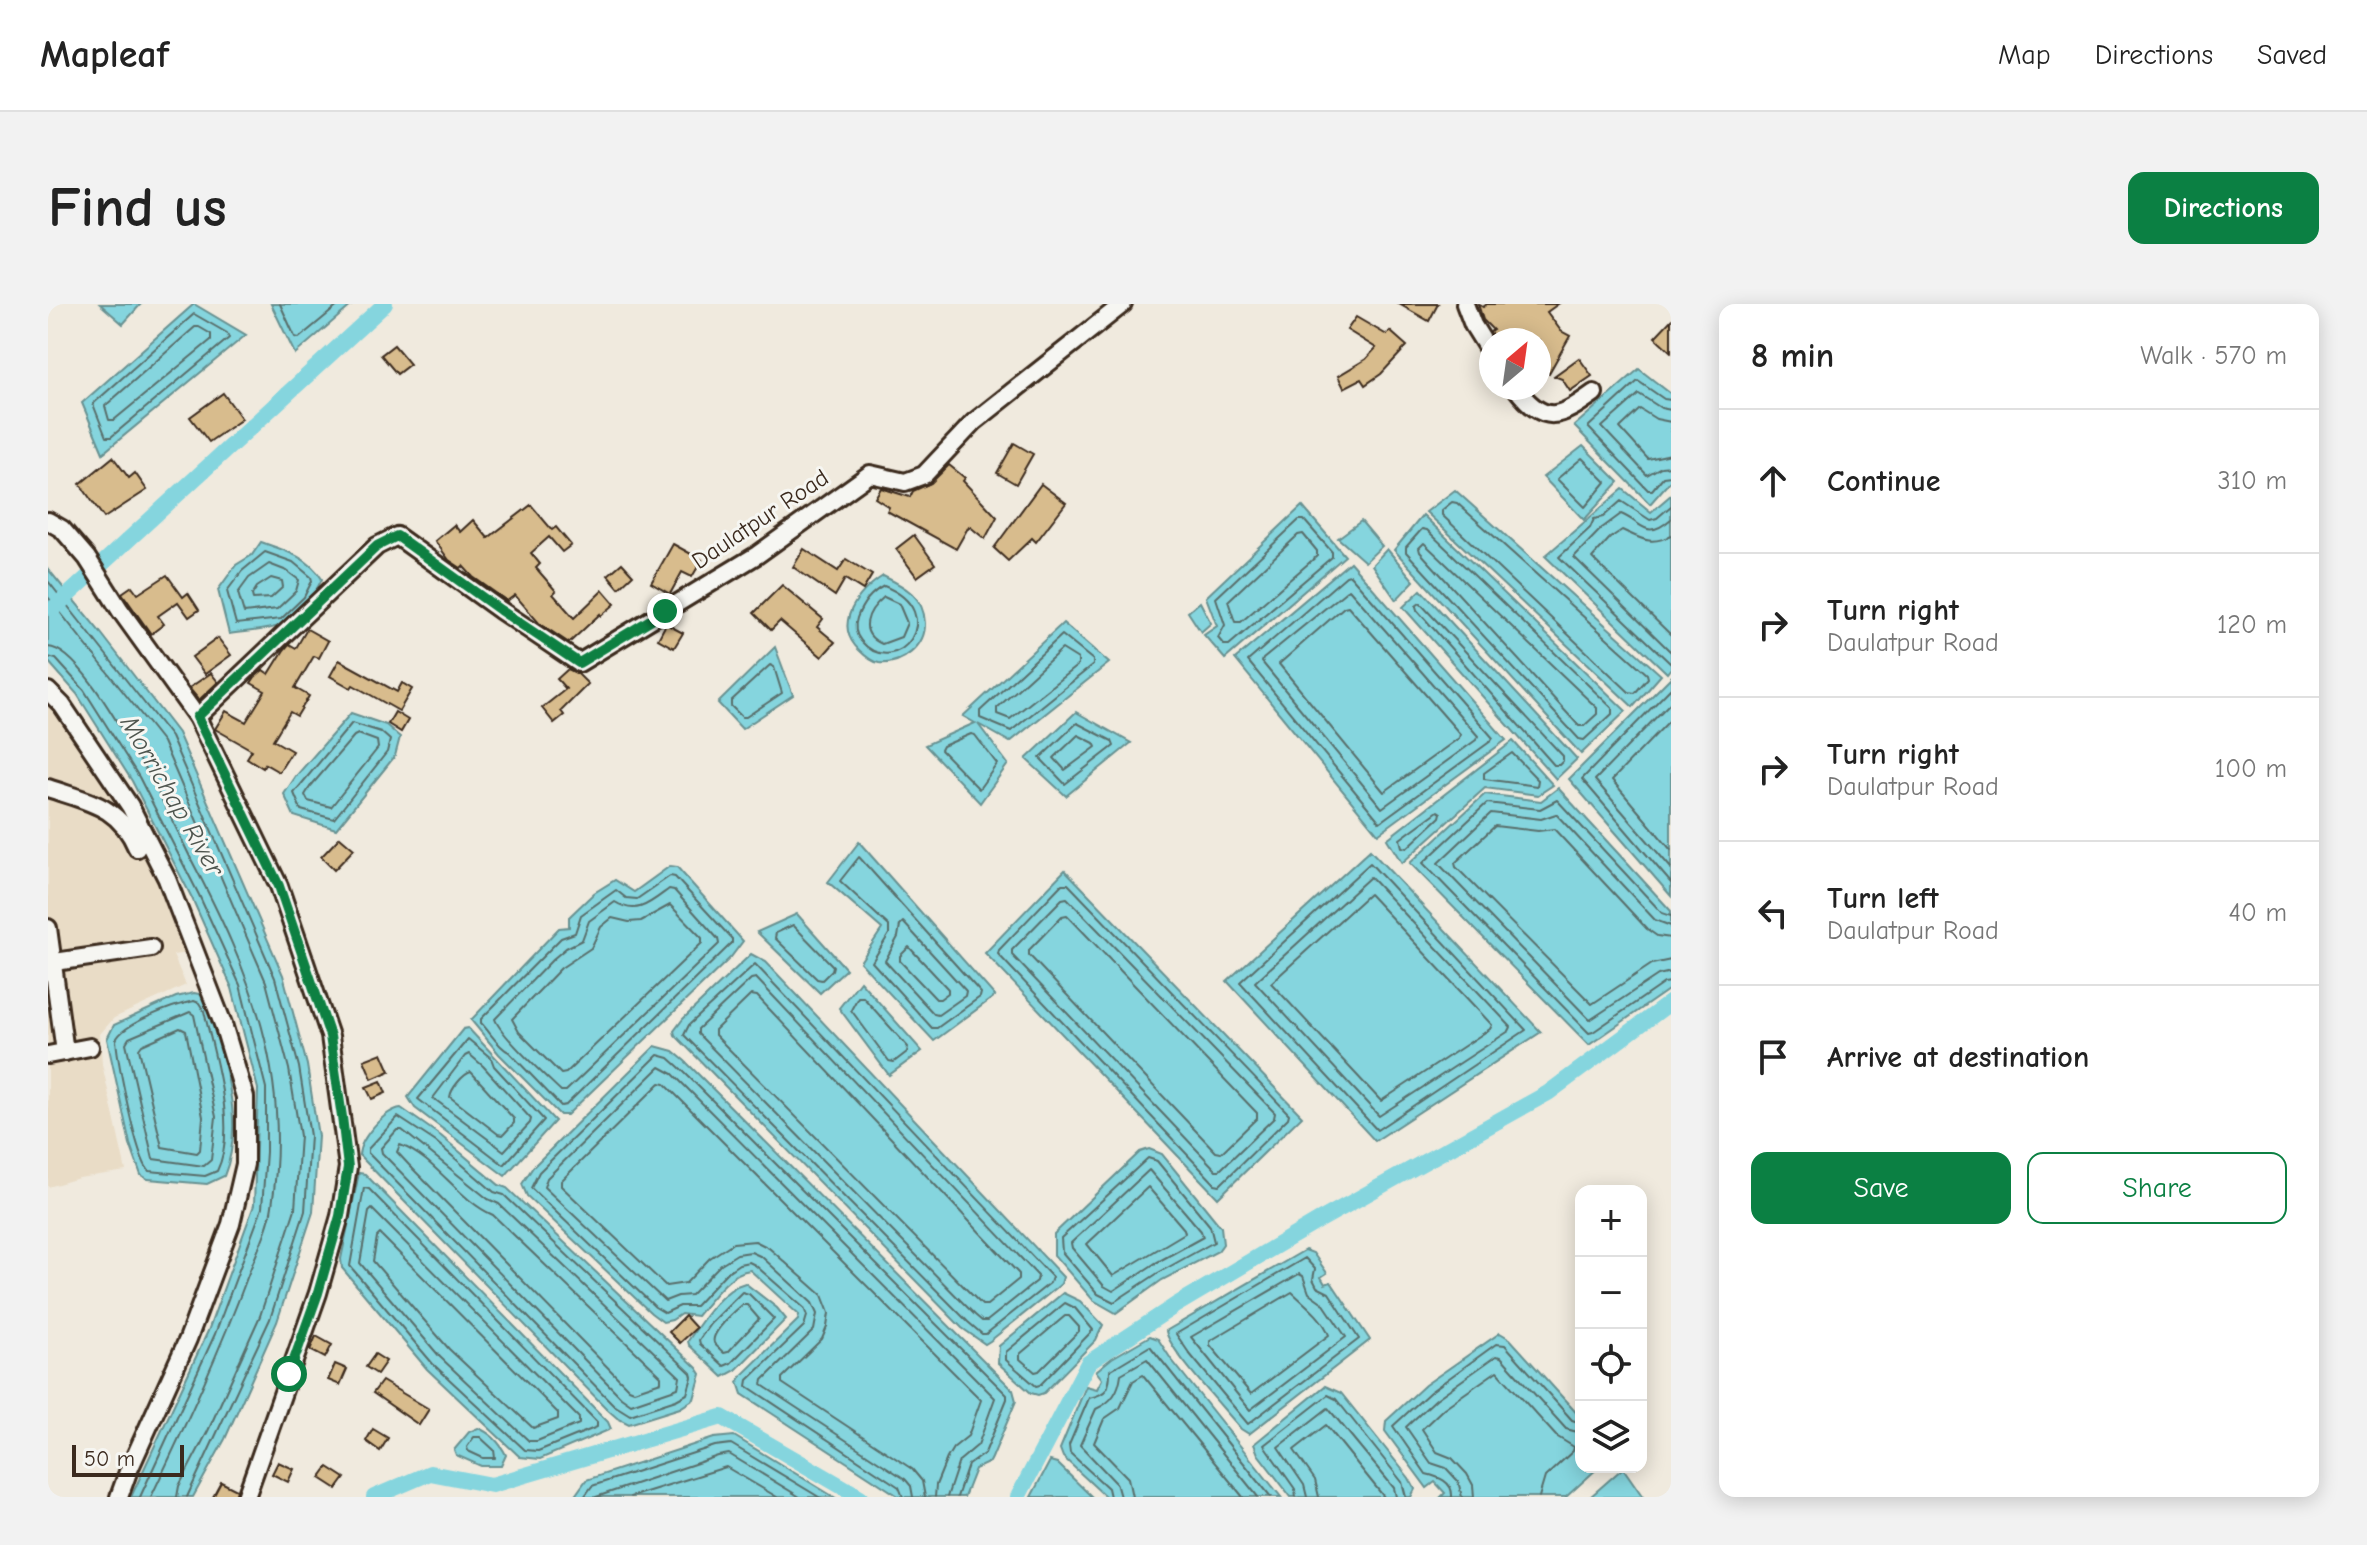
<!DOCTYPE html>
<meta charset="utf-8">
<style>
body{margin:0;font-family:"Comic Neue",sans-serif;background:#f2f2f2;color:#222}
.controls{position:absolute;right:24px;bottom:24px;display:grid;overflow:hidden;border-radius:16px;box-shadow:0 4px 20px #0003}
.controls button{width:72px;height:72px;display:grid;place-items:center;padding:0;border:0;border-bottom:2px solid #e0e0e0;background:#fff;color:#222;font:40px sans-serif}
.compass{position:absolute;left:1431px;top:24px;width:72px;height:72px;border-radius:50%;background:#fff;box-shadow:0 4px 20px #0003;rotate:29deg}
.scale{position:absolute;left:24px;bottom:20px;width:112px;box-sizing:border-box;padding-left:8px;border:4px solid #3b2a1e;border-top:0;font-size:22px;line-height:28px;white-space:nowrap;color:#3b2a1e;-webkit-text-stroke:6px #f6f6f2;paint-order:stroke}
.stop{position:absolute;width:24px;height:24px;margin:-18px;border:6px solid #0b8043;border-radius:50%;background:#fff}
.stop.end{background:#0b8043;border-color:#fff;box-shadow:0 2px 8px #0008}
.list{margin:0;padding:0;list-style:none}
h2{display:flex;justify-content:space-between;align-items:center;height:104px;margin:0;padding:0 32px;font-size:34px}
h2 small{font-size:26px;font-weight:400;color:#767676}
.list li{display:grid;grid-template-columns:52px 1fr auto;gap:24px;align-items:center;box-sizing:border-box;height:144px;padding:0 32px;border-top:2px solid #e0e0e0}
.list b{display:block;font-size:30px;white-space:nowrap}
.list p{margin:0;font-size:26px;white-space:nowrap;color:#767676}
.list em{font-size:26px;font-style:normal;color:#767676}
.actions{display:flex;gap:16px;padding:24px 32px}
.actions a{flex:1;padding:18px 0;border:2px solid #0b8043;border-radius:16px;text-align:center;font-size:28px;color:#0b8043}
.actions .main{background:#0b8043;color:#fff}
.icon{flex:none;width:44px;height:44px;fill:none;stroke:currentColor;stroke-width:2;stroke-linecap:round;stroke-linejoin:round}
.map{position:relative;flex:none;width:1623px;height:1193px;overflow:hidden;border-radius:16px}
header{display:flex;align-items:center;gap:48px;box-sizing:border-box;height:112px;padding:0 40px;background:#fff;border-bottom:2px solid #e0e0e0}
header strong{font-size:38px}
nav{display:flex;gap:44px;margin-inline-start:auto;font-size:28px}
.intro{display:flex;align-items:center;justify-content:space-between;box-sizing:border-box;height:192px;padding:0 48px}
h1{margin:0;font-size:56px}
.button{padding:20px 36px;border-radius:16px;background:#0b8043;color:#fff;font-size:28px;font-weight:700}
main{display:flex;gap:48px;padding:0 48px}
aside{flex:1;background:#fff;border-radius:16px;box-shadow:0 4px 20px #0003}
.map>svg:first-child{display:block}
</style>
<header>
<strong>Mapleaf</strong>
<nav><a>Map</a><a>Directions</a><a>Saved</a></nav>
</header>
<div class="intro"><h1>Find us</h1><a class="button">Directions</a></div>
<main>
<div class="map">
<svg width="1623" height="1193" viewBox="0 0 1623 1193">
<rect width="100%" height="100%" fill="#f0eade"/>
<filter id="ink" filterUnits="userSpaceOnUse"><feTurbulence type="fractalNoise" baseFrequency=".0125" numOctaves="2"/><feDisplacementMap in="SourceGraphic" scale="16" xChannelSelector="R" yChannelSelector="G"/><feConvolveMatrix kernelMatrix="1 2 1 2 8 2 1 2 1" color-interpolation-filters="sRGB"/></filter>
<g filter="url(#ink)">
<polygon fill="#e9dcc6" points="0,400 30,438 102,556 139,649 125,651 138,681 66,714 52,730 54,760 78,867 31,874 0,883 0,749 3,747 0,739"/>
<g fill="#85d5de" stroke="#679191" stroke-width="2">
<polygon points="52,0 93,0 75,20"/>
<polygon points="146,0 198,31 55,149 34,99"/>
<polygon points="223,0 305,0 247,50"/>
<polygon points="1591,65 1623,90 1623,176 1602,200 1526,122"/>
<polygon points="1535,142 1571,178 1536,216 1495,173"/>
<polygon points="1575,185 1603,208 1623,191 1623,364 1619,369 1497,252"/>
<polygon points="1407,186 1613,371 1585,403 1378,208"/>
<polygon points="1254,202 1297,252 1177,355 1156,331 1169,322 1158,293"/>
<polygon points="1375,211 1578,407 1533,450 1346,246"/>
<polygon points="1313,217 1334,242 1317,258 1290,234"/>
<path d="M213,238c23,8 48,15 61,37 -26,52 -41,48 -93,55l-11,-44 18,-25 16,-10z"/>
<polygon points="1339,245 1366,277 1348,296 1324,261"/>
<polygon points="1302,258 1458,436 1330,530 1187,355"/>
<polygon points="0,265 53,329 130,429 235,671 259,761 270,832 265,908 229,1018 177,1135 145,1193 83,1193 160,1027 206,901 210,785 184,684 144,594 84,477 29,390 0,357"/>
<path d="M835,272c21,10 41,20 42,47 1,23 -23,42 -46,40 -7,-1 -15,-8 -20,-13 -27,-26 -1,-58 24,-74z"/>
<polygon points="1373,286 1529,455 1508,475 1355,303"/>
<polygon points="1152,298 1163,319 1153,328 1140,308"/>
<polygon points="1015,319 1061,359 962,438 930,420 960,460 932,499 877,441 927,419 915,412"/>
<polygon points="727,343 745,391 694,425 670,399"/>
<polygon points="1623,373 1623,592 1521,475"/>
<polygon points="1028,408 1083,439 1018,492 978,455"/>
<polygon points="303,409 338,421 352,433 347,452 288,525 246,512 236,490 248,472"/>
<polygon points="1465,437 1505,481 1490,491 1437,484 1354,559 1339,535"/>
<polygon points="1510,484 1623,607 1623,684 1541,741 1362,559 1437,490 1493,497"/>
<polygon points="811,538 947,692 886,737 812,658 834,625 780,578"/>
<polygon points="1322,546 1493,728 1327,837 1179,677"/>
<polygon points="622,562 629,563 695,637 683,653 519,811 512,811 451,750 423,716 511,624 521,623 521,613 546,589 567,576 586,588"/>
<polygon points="1017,566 1254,812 1170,894 937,649"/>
<polygon points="749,610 798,665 772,689 709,628"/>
<polygon points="703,650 718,658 1015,973 1013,980 1007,985 942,1037 937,1040 914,1024 627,731 626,727 635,715"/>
<polygon points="812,677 874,747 841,771 791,704"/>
<path d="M146,689l10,2 7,14c12,53 35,114 13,167l-17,8 -59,-5 -7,-4 -11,-31 -23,-105 7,-14 62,-28z"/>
<polygon points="420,724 507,817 457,872 367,804 360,793 415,725"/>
<path d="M607,742l18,5 12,10 328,329 3,11 -24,57 -2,4 -15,7 -11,28h-64l-158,-103 -4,-12 4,-7 56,-55 1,-5 -49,-45c-21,2 -40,31 -53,46l-16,-2 -9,6 -9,2 -12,-9 -124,-117 -5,-12 11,-17z"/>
<path d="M353,804l40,28 58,49 8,3 190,180 4,6 -7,25 -14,9 -51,16 -12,-6 -9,-8 -249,-255c1,-17 26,-45 42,-47z"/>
<polygon points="1101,845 1114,850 1168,917 1173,923 1175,940 1170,947 1114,976 1068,1009 1045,996 1006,951 1006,930 1092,848"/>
<polygon points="311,869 317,870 560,1118 563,1125 492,1155 472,1153 379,1065 294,964 293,955"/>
<path d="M1257,946l8,3 14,20 -6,4 4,7 6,-2 39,58 -121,94 -8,-5c-16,-20 -71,-77 -75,-98z"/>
<path d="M697,979l32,25 9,11 -50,51 -13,7 -34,-32 -1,-4c13,-19 33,-52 57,-58z"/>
<polygon points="1015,989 1032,997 1055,1021 1048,1036 996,1089 990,1091 983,1089 950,1059 951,1042"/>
<polygon points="1452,1029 1462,1035 1533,1114 1533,1163 1551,1163 1518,1193 1393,1193 1397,1189 1387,1178 1379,1184 1337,1127 1338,1117 1377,1081"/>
<polygon points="1102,1032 1110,1035 1123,1055 1233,1193 1058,1193 1015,1153 1012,1145 1038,1082 1049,1085 1054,1075 1048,1067 1064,1054"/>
<polygon points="1277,1082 1293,1089 1361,1174 1367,1185 1363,1193 1243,1193 1210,1150 1206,1140"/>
<path d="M430,1124c13,5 22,15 28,27l-5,11h-20l-25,-11 -2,-5 15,-18z"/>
<polygon points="686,1132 786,1193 526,1193 538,1176 666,1134"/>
<polygon points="1002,1157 1009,1159 1044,1193 983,1193"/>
<polygon points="1575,1164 1595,1193 1542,1193"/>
</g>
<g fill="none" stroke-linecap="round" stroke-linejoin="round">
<g stroke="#596e6b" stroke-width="2">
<polyline points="232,0 247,33 251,34 292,0"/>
<polygon points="146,10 179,29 181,34 63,133 58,133 45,100"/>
<polygon points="147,23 151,23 163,30 163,36 66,116 61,116 57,102"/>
<polyline points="1623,96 1616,95 1590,77 1540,123 1600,186 1604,186 1615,173 1623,172"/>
<polyline points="1623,106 1613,104 1591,90 1554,123 1599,171 1613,163 1623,162"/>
<polyline points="1623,118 1608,115 1592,105 1572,124 1600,155 1623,150"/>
<polygon points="1534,154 1558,178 1537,203 1509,175"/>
<polygon points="1404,198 1409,199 1599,370 1600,374 1587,389 1581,388 1394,211 1394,206"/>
<polyline points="1623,202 1609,214 1602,216 1573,197 1555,213 1546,215 1542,224 1511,253 1623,360"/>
<path d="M1623,215c-25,22 -28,4 -50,-5l-19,14 -28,29 97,95"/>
<polygon points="1251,216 1256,216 1284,248 1284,253 1181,341 1176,341 1170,334 1177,321 1168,294"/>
<polygon points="1374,225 1379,226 1564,404 1564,410 1536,436 1531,435 1358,248 1358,243"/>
<polygon points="1255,230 1269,247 1269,252 1193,318 1187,318 1180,297 1250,231"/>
<path d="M1623,231c-20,12 -31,3 -49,-5l-12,8 -18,20 79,77"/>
<polygon points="1376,239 1549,404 1549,410 1536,422 1531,422 1372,248 1371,244"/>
<polygon points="217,248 245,258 263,273 264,277 256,293 233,315 188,320 179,287 194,267"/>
<polygon points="221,260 239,267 251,276 248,287 229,305 196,309 190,289 201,274"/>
<polygon points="1302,271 1445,434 1443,437 1332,518 1200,357 1298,272"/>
<polygon points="223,274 234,277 235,283 223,294 205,295 204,291 209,283"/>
<polyline points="0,277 123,433 227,674 251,763 262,832 257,907 222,1015 139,1193"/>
<path d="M836,282c68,27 12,96 -23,55 -6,-7 -7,-14 -4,-23 5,-14 13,-25 27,-32z"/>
<polygon points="1301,285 1430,432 1428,436 1334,504 1214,358 1215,355"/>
<polyline points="0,293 115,438 218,678 241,765 252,832 247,905 212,1012 160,1127 131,1182 129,1193"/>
<path d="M836,293l15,7 8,19 -6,14 -19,7c-25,-11 -15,-33 2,-47z"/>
<polygon points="1372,299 1515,452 1515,457 1511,461 1506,461 1369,306 1368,302"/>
<polygon points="1300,302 1412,430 1411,434 1336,488 1231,360 1296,303"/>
<polygon points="1014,331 1045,356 1045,361 963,427 932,414 932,407"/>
<path d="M0,343c30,1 74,84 90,110 20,32 36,67 53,102 60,115 101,214 81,347 -3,23 -16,47 -24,69 -28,76 -62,149 -97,222"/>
<polygon points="1014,345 1030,355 1030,361 962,415 949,410 949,404"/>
<polyline points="0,353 8,355 36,386 91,473 151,591 192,681 218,784 218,848 214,904 167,1030 92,1193"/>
<polygon points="722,361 726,363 734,389 698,413 694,413 683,402 683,397"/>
<polyline points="1623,384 1534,475 1623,579"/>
<polyline points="1623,398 1547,476 1623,564"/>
<polyline points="1623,415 1564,476 1623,546"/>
<polygon points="304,419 333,428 342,436 339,448 286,515 253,506 246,489"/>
<polygon points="1029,419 1064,437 1066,442 1017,480 992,454"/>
<polygon points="310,430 329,437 330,444 283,503 260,497 257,491 262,483 306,432"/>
<polygon points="923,430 927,431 949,460 931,485 893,446 895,442"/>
<polygon points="1030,431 1046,439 1048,443 1017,466 1006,454"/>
<polygon points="1464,449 1490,476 1489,482 1436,475 1436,469"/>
<polygon points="1390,507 1393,509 1392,513 1359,544 1354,543 1352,535"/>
<polygon points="811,553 933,689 932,693 889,724 884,724 824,658 841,630 841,622 792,577"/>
<polygon points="1322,559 1478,726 1329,826 1192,678"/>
<path d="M622,572l5,1 57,62v4l-166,162 -5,1 -52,-54c-11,-5 -19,-20 -28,-29v-4l80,-81 14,-5 6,-18 35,-25 10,8 11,1z"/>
<polygon points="1322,573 1463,723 1461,727 1331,812 1207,678"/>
<polygon points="1014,580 1020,580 1241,810 1240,814 1172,881 1167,880 950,650 951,646"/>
<path d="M621,585l5,1 44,49 1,5 -153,147h-5c-16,-15 -60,-55 -66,-72l58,-60 13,-11 16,-8 7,-19 26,-19c22,14 35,1 54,-13z"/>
<polygon points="1321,590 1444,721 1442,725 1333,797 1223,679"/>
<polygon points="1019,594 1227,809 1226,814 1172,866 1168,866 964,651 964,646 1014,595"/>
<polygon points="622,601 654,634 654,639 518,769 513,770 471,728 464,715 513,664 543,644 553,623 564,614 581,618 593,617"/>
<polygon points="1019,611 1209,809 1209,814 1173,849 1168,848 981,651 981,646 1014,612"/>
<polyline points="1623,612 1614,609 1509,496 1492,505 1439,499 1375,559 1541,729 1545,728 1616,679 1623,678"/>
<polygon points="855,618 918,687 917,692 890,711 886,710 837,657 850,633 852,621"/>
<polygon points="745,621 785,662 784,666 774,676 769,675 727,634 728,629"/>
<polyline points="1623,622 1607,616 1508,510 1493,515 1443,509 1390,559 1542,716 1610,671 1623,668"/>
<polyline points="1623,634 1609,632 1599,625 1506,525 1490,527 1447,522 1407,559 1408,563 1544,700 1604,660 1623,656"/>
<polygon points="861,643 900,685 900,689 892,695 888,695 852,657 852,652"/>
<polygon points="707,660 1004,973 1002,979 938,1030 934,1030 920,1018 636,731 641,721"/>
<polygon points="708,674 990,972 989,977 939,1017 934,1017 927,1011 650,730 650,725 703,675"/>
<polygon points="703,691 709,692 971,970 971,975 939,1001 934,1001 667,731 667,726"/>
<polygon points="810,693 815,693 860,743 859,748 846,758 841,757 803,706"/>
<path d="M146,697l5,2 5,8c10,44 34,118 13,160l-12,5 -56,-5c-13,-14 -31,-109 -33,-131 7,-17 59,-35 78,-39z"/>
<polygon points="142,708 146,711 168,813 163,856 156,862 105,855 78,739 81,734"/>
<polygon points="132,724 138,727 155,813 152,846 149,849 114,843 91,745 94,741"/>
<polygon points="420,735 443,754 446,762 496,816 456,861 370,795"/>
<polygon points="421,750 435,762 483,815 482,819 456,847 385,794 417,752"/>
<path d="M423,768l43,47v4l-11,12 -5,-1 -48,-37c1,-8 13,-23 21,-25z"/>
<polygon points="350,813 388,838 446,888 456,891 643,1069 644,1073 639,1090 628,1096 582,1111 566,1101 320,849 320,845"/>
<polygon points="349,826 354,826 440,895 451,900 632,1073 630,1084 583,1100 573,1093 334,849 333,844"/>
<path d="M352,841c36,13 58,55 93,70l168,161v6l-27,9 -5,-2 -220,-224 -12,-13z"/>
<polygon points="1100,854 1109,857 1162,922 1166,938 1110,969 1066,998 1050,990 1014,948 1013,934"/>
<polygon points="1101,866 1153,927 1155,933 1106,960 1065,987 1056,982 1024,944 1023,939"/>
<polygon points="1100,883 1136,925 1137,929 1065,972 1039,940"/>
<polygon points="316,884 321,885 549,1118 549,1123 490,1147 477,1146 385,1060 302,962"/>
<polygon points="324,905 531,1114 531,1120 489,1137 481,1137 392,1053 312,959 321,908"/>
<polygon points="332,930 510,1109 510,1115 485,1124 401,1045 325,957 329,933"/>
<polygon points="1257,954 1267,965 1265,975 1269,983 1281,989 1311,1035 1200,1120 1141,1049 1128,1030"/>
<polygon points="1251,970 1255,972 1261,989 1275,999 1298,1033 1202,1106 1143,1033"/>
<polygon points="694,988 701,990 726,1015 683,1059 676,1062 652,1040 651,1036 662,1020"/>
<path d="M1244,988c13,12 31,26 37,43l-78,59 -41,-49v-4z"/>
<polygon points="1017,999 1027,1004 1045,1026 992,1081 988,1082 958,1056 958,1048"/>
<path d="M694,1001h5l12,14 -31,33 -4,1c-1,-1 -10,-9 -10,-10 -4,-10 21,-32 28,-38z"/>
<polygon points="1017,1012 1021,1012 1031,1023 1031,1027 991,1067 987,1068 972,1055 972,1050"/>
<polygon points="426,1133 432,1133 446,1146 447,1154 435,1154 420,1147 419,1143"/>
<polyline points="536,1193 544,1182 667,1142 683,1140 771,1193"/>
<polyline points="548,1193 670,1152 681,1150 752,1193"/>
<polyline points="582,1193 678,1163 729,1193"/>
<polyline points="855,1193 851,1183 699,1082 700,1076 756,1022 759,1012 756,1004 707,961 701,958 691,960 678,969 647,1002 632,1002 617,1009 607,1003 483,884 491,868 610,751 621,754 631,763 959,1091 959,1095 937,1149 920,1161 909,1193"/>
<polyline points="865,1193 863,1182 857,1175 714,1081 715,1076 766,1026 769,1010 764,999 714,953 703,948 689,950 673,960 643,991 630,992 617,997 496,883 499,874 612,763 625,770 947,1094 930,1141 911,1157 899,1193"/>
<polyline points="877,1193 874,1177 864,1165 734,1079 734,1074 774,1035 779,1023 781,1009 774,991 721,944 707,937 685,939 662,954 638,979 618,982 513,882 513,877 612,779 617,780 933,1096 920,1132 905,1144 899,1154 888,1181 887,1193"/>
<path d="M1062,1193l-2,-9 -38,-35 -1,-8 20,-47c18,-4 21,-9 21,-28l40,-24 121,151"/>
<path d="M1072,1193l-4,-14 -36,-38 16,-36c16,-7 23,-18 25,-35l26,-15 111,138"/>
<polyline points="1084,1193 1080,1174 1046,1139 1056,1115 1072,1104 1085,1077 1095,1071 1195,1193"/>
<polyline points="1248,1193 1247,1185 1216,1141 1280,1091 1288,1095 1354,1178 1358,1193"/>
<polyline points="1259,1193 1256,1181 1230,1143 1280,1104 1346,1184 1348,1193"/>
<polyline points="1271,1193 1267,1176 1246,1146 1278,1121 1336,1193"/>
<path d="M1404,1193c1,-16 -14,-20 -26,-23l-33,-48 37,-34 66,-48 9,1 67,75 9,3"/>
<polyline points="1414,1193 1410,1177 1398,1164 1383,1159 1358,1123 1388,1095 1448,1052 1453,1053 1518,1125 1533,1129"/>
<polyline points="1426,1193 1425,1181 1419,1170 1404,1154 1389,1148 1374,1125 1396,1104 1449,1067 1508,1132 1526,1143 1525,1147 1497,1173 1491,1193"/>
</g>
<g stroke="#85d5de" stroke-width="16">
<polyline points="6,304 337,0"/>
<polyline points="326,1193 382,1169 444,1181 674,1113 812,1193"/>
<polyline points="970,1193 1040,1059 1128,1001 1272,916 1500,789 1623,698"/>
</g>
</g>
<g fill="#d8bc8d" stroke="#3b2a1e" stroke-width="2">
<polygon points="1351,0 1390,0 1381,17"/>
<polygon points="1430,0 1435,3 1439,0 1510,0 1499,8 1513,27 1522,32 1501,69 1491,65 1491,36 1447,36 1442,28 1445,26 1435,16"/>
<polygon points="1308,13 1339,31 1342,27 1359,42 1333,70 1317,81 1313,75 1296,84 1290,72 1318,55 1328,44 1299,26"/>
<polygon points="1623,16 1623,48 1607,33"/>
<polygon points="346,41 362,60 349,70 333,51"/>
<polygon points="1531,54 1544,72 1522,87 1514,75 1506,72"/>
<polygon points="175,89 194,115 161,138 142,113"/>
<polygon points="966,139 985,150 968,180 949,169"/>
<polygon points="65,153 81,174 87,169 99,186 56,214 32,180"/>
<polygon points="901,161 917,174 915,177 949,213 937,235 921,222 908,245 839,207 841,203 827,194 833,184 862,193 865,187 883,179"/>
<polygon points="993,180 1018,199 988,238 984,234 960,257 946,244"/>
<polygon points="483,201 504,226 508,223 523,241 514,248 501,233 483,249 492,260 488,264 508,287 505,290 526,314 555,286 567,300 553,312 552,310 521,339 491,319 467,291 459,297 425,273 415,262 413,264 401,256 387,237 406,221 412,228 425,216 440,234"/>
<polygon points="866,231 887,260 869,273 848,245"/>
<polygon points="625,240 654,256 644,273 634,268 622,290 603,279"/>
<polygon points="756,245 790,267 798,255 824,271 815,286 797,275 787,292 745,263"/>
<polygon points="574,259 585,271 571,284 560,271"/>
<polygon points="119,271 135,293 140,289 151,306 141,313 130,298 110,312 116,320 103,330 74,289 84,282 90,290"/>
<polygon points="734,281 775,315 769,323 787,338 774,353 732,317 723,326 706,309"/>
<polygon points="618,320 635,329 626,344 610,335"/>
<polygon points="259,325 280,337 271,354 266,352 247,384 261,392 249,412 242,408 225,436 244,447 231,468 217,460 215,464 199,454 204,446 167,425 178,407 198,418 217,387 203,379 207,373 215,366 221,370 236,346 241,340 248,344"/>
<polygon points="170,334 183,351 157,370 144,353"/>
<polygon points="291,356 349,388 354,379 364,385 351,407 305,381 303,384 282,372"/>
<polygon points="520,365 530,370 540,380 513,407 516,411 506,419 494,404 518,385 509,375"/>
<polygon points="163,369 170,378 151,396 141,384"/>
<polygon points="347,408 360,416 353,428 340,420"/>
<polygon points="292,533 306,545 286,566 273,553"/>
<polygon points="334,749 342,767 324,775 316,756"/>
<polygon points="333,777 338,789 324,795 318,783"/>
<polygon points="637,1012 648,1024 632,1039 621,1028"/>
<polygon points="268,1032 284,1041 277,1054 262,1046"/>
<polygon points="327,1050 338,1057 329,1070 318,1063"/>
<polygon points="287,1060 299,1065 292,1081 280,1076"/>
<polygon points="334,1077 381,1105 371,1121 325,1089"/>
<polygon points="325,1125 340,1134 332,1147 318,1137"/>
<polygon points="230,1158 246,1165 240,1178 224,1170"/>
<polygon points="280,1163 297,1174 289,1185 272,1174"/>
<polygon points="173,1178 189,1186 187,1193 165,1193"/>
</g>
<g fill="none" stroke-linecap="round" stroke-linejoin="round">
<g stroke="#3b2a1e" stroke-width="22">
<g id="minor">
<polyline points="1417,0 1425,21 1443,50"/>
<path d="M1468,84c29,38 43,30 78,5"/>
<polyline points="0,217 14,225 39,254 72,306 149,413 231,582 282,732 300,863 292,912 270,989 198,1193"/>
<polyline points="0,387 14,401 82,502 119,575 175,720 197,793 197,860 183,920 140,1035 80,1168 71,1193"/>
<polyline points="149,413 329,242 349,232 452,306 531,359 709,251 822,170 857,178 876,171 926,118 1075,0"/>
<path d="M0,484c40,14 71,17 89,60"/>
<polyline points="0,624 17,748"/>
<polyline points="0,659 103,644"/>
<polyline points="0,751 42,743"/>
</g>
</g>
<use href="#minor" stroke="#f6f6f2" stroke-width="16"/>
</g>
</g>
<g fill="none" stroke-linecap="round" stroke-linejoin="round" filter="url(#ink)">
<polyline stroke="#0b8043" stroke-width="10" points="241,1070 270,989 292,912 300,863 294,813 282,732 231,582 149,413 329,242 349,232 452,306 531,359 617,307"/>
</g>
<g text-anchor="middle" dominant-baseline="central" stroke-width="6" stroke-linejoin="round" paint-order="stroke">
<g font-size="24" fill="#3b2a1e" stroke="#f6f6f2">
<text transform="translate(712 215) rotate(-34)">Daulatpur Road</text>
</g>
<g font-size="26" font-style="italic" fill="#4e554e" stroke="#f6f6f2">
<text transform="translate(124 492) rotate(60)">Morrichap River</text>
</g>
</g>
</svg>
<div class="controls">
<button>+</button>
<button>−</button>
<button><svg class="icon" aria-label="locate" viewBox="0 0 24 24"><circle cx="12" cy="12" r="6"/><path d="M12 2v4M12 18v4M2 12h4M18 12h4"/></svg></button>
<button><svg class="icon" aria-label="layers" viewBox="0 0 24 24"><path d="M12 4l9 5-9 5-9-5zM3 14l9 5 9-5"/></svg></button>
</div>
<svg class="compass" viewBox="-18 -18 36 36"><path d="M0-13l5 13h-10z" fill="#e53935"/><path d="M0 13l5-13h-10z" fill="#767676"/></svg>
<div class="scale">50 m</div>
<div class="stop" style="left:241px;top:1070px"></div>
<div class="stop end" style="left:617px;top:307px"></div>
</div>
<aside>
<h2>8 min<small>Walk · 570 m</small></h2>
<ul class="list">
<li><svg class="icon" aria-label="ahead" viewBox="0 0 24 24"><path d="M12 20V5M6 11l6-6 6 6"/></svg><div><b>Continue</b></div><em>310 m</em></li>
<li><svg class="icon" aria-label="right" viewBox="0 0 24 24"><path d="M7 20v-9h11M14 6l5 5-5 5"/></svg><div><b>Turn right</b><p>Daulatpur Road</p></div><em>120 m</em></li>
<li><svg class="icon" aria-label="right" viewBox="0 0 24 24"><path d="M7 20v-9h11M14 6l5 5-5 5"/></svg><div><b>Turn right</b><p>Daulatpur Road</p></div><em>100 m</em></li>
<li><svg class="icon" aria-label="left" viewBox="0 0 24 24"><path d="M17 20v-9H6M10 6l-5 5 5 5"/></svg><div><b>Turn left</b><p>Daulatpur Road</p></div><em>40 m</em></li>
<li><svg class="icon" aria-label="arrive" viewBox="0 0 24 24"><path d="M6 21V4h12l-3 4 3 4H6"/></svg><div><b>Arrive at destination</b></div></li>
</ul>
<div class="actions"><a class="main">Save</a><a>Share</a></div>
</aside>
</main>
